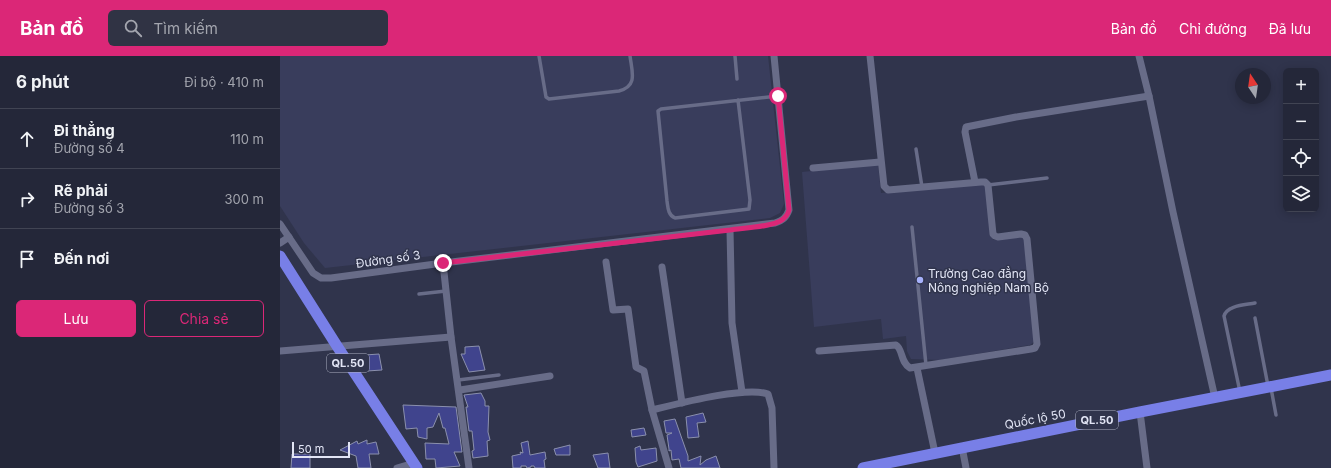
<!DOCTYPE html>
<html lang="vi">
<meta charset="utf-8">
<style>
body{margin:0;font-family:Inter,sans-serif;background:#303344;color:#f1f3f6}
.controls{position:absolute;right:12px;top:12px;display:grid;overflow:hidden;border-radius:6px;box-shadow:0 2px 10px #0003}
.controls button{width:36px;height:36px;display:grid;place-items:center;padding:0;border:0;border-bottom:1px solid #414453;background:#242739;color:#f1f3f6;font:20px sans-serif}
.compass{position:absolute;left:955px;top:12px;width:36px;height:36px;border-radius:50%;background:#242739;box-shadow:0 2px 10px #0003;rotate:347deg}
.scale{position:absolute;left:12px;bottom:10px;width:58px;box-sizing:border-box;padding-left:4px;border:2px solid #e2e5f5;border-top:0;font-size:11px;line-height:14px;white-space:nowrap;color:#e2e5f5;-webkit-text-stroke:3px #30344c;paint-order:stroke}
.stop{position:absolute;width:12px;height:12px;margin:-9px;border:3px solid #db2777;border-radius:50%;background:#fff}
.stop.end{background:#db2777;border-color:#fff;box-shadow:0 1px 4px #0008}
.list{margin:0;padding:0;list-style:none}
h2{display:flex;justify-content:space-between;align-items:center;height:52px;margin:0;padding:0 16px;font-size:17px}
h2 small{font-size:13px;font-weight:400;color:#a3a5ae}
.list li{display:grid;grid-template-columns:26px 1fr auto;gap:12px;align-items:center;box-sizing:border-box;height:60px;padding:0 16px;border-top:1px solid #414453}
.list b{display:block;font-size:15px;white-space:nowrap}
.list p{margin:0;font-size:13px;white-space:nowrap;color:#a3a5ae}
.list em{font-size:13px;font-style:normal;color:#a3a5ae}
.actions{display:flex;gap:8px;padding:12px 16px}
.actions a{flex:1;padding:9px 0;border:1px solid #db2777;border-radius:6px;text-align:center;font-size:14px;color:#db2777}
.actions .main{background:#db2777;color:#fff}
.icon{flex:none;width:22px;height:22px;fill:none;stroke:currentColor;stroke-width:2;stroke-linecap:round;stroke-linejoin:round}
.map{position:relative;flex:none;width:1051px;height:412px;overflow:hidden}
header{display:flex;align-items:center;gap:24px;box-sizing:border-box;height:56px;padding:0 20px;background:#db2777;color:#fff}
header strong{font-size:19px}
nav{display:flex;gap:22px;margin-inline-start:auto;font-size:14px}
.search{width:280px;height:36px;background:#303344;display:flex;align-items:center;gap:10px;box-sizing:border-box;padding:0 14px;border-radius:6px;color:#a3a5ae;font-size:15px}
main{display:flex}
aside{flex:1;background:#242739}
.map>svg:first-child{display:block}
</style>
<header>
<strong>Bản đồ</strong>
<div class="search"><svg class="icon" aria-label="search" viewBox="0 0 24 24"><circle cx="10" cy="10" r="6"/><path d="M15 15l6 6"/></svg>Tìm kiếm</div>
<nav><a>Bản đồ</a><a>Chỉ đường</a><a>Đã lưu</a></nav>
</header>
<main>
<aside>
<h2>6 phút<small>Đi bộ · 410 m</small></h2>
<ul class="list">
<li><svg class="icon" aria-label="ahead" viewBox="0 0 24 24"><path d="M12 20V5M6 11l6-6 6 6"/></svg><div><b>Đi thẳng</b><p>Đường số 4</p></div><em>110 m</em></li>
<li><svg class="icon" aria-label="right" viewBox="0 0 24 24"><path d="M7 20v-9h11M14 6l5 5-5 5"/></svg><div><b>Rẽ phải</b><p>Đường số 3</p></div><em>300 m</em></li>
<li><svg class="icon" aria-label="arrive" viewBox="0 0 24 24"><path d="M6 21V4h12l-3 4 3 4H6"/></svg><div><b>Đến nơi</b></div></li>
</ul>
<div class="actions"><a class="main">Lưu</a><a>Chia sẻ</a></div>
</aside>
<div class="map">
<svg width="1051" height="412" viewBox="0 0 1051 412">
<rect width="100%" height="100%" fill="#30344c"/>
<g fill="#393d5c">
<polygon points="0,0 488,0 504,148 500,157 490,162 45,212 24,187 0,150"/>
<polygon points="598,108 601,137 703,127 705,129 713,184 744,181 754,286 750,289 660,304 631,303 627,295 626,280 603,283 601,263 534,271 522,116"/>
</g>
<g fill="#40448d" stroke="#8b90ad">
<polygon points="199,290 205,314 189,316 181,298 185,298 185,291"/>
<polygon points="99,298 102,314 87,315 85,299"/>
<polygon points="201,337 205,345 205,350 209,350 208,376 210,384 207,385 208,400 193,402 192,395 194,394 192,375 189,375 186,351 188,351 184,339"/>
<polygon points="123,349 176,351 182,396 174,396 180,410 156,412 155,403 146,403 145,387 169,388 165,372 163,372 159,357 153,371 147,372 147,383 138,381 137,372 126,373"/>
<polygon points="423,357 426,366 417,367 419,381 408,382 406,361"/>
<polygon points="395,363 408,400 408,405 421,400 420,409 426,404 436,400 440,412 401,412 399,403 392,404 391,394 389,395 389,393 387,379 392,377 386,377 384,365"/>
<polygon points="364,372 366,379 352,381 351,374"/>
<polygon points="87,384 87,388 96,386 99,398 89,398 91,412 78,412 76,400 60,394 77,385 78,388"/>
<polygon points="248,385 250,399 265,396 266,403 264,404 265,412 255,412 254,410 251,410 251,411 247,412 246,410 241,410 241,412 233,412 232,400 241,398 240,396 243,397 241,387"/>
<polygon points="290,389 290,399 276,399 274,393"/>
<polygon points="360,390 361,394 376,392 377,405 358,411 356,406 355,392"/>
<polygon points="328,397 330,412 318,412 313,399"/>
<polygon points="12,398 30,398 30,412 11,412"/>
</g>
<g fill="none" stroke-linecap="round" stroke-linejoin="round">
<g stroke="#686c88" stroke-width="3.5">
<path d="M259,0l7,41 3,2 70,-8c19,-5 13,-19 11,-35"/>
<polyline points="455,0 457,23"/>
<path d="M458,44l12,100 -1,9 -74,9c-7,-3 -7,-10 -8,-17l-9,-90 3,-2 117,-13"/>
<polyline points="636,93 642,131"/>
<polyline points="708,129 767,122"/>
<polyline points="632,171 646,309"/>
<polyline points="139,238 166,235"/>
<polyline points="975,262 988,330"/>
<polyline points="178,324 219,319"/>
<polyline points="991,332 996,359"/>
<path d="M960,336l-16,-76c3,-11 22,-11 31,-13"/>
</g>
<g stroke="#686c88" stroke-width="7">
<polyline points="859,0 869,40 893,156 935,342"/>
<polyline points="533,112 600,106"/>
<polyline points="695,126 685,76 686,71 736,61 869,40"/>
<path d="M0,168l33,49 8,5h10l112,-15 332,-40c8,-3 11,-5 14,-13l-15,-154"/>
<polyline points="450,174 452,267 462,336"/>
<polyline points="0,187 9,181"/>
<polyline points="326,206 333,254 348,253 356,311 364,315 372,354"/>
<polyline points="163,207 171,281 189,412"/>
<polyline points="382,211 402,347"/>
<polyline points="0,295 171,281"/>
<path d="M539,295l77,-6c7,4 4,17 14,23l121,-19 4,-1 2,-4 -10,-105 -2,-4 -4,-1 -23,3 -3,-1 -2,-2 -5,-49 -3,-3h-4l-93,8 -4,-4 -14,-130"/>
<polyline points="637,312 655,397"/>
<polyline points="180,334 270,320"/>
<polyline points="860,356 867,412"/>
<polyline points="682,391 686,412"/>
<polyline points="117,412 134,407"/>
<path d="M389,412l-17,-58c25,-6 93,-24 116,-16l4,14 2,60"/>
</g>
<g stroke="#787fe7" stroke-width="11">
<polyline points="0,200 57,290 137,412"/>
<polyline points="583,412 860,356 1051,319"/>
</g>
</g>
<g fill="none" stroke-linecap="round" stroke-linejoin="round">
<path stroke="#db2777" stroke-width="5" d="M163,207l287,-33c13,-2 42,-3 52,-10 4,-3 6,-6 7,-10l-11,-114"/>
</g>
<circle fill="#a6b1fc" stroke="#30344c" stroke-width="1.5" cx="640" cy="224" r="4"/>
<g text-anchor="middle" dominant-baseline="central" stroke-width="3" stroke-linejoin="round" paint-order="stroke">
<g fill="#30344c" stroke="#adb0c2" stroke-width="1">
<rect x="47" y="298" width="42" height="18" rx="3"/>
<rect x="796" y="355" width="42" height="18" rx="3"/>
</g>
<g font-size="11" font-weight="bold" fill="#e2e5f5">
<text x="68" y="307">QL.50</text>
<text x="817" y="364">QL.50</text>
</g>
<g font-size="12" fill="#e2e5f5" stroke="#30344c">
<text transform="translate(108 203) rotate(-8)">Đường số 3</text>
<text transform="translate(755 363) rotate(-11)">Quốc lộ 50</text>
</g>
<g font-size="12" fill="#e2e5f5" stroke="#30344c" text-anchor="start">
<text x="648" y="217">Trường Cao đẳng<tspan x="648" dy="14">Nông nghiệp Nam Bộ</tspan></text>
</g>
</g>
</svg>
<div class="controls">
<button>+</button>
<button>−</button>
<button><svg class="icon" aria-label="locate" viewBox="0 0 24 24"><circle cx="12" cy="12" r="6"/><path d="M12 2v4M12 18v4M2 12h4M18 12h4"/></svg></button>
<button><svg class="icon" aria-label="layers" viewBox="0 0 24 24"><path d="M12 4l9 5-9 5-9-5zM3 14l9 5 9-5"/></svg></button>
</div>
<svg class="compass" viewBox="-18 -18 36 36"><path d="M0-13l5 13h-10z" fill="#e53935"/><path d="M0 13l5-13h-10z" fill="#a3a5ae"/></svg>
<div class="scale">50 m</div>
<div class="stop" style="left:498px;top:40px"></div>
<div class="stop end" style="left:163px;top:207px"></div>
</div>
</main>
